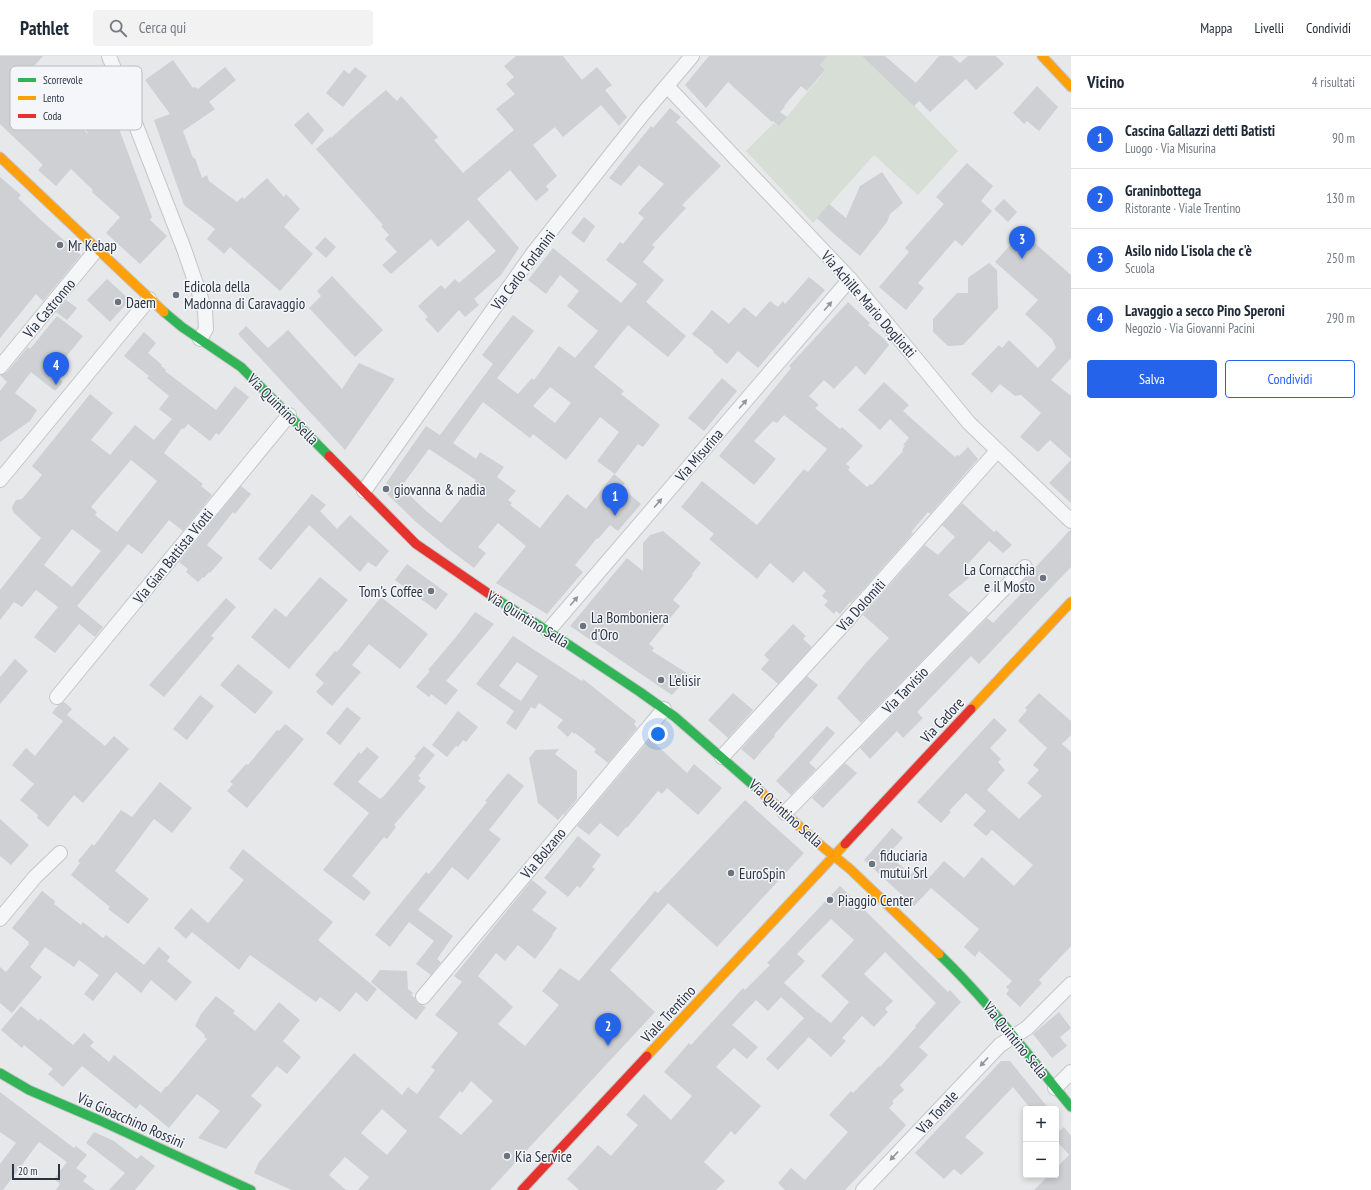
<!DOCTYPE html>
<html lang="it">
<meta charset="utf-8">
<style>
body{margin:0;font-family:"PT Sans Narrow",sans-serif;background:#f2f2f3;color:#1f2937}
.controls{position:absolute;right:12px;bottom:12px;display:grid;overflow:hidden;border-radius:4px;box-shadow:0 2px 6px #0003}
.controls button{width:36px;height:36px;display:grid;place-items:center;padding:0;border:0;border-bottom:1px solid #e0e1e3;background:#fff;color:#1f2937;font:20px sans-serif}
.scale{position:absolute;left:12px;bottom:10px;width:48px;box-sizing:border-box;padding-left:4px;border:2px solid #2b3445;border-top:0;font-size:11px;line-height:14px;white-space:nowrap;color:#2b3445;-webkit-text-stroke:3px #f4f6f9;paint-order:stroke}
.you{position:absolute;left:658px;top:678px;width:14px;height:14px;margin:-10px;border:3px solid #fff;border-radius:50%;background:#1a73e8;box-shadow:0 0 0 6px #1a73e833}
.badge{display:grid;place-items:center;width:26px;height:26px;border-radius:50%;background:#2563eb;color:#fff;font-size:13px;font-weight:700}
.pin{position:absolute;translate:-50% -33px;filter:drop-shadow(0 1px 2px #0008)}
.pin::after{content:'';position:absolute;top:21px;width:14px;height:12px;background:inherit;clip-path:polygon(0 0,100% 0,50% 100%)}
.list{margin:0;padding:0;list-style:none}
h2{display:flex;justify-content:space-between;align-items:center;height:52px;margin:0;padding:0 16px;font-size:17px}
h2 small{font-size:13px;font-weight:400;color:#747a83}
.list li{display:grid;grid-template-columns:26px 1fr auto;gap:12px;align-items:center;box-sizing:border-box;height:60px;padding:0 16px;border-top:1px solid #e0e1e3}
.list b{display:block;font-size:15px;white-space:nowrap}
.list p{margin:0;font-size:13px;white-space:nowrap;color:#747a83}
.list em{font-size:13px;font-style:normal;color:#747a83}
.actions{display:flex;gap:8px;padding:12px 16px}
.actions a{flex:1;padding:9px 0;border:1px solid #2563eb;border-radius:4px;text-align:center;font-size:14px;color:#2563eb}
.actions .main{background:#2563eb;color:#fff}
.icon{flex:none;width:22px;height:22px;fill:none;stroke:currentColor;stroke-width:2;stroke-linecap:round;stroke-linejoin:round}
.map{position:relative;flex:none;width:1071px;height:1134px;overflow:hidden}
header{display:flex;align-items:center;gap:24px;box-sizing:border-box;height:56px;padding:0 20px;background:#fff;border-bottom:1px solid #e0e1e3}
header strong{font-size:19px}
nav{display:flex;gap:22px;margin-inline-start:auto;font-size:14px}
.search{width:280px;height:36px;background:#f2f2f3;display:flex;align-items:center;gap:10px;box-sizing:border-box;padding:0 14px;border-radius:4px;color:#747a83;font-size:15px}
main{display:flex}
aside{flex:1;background:#fff}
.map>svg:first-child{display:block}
</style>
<header>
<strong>Pathlet</strong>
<div class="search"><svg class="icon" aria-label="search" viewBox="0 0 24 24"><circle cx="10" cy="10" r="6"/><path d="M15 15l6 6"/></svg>Cerca qui</div>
<nav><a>Mappa</a><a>Livelli</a><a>Condividi</a></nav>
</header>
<main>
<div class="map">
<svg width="1071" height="1134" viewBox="0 0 1071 1134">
<rect width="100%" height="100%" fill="#e6e8ea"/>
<polygon fill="#d6ded6" points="828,0 862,0 905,40 958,95 918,139 874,99 813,167 746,95 774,67 779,70 825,15 820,9"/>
<g fill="#ced0d3" fill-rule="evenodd">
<polygon points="0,0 43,0 26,19 88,78 65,20 91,10 112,63 115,62 152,161 150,164 167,180 140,208 106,177 120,161 92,136 93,134 71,113 56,130 38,114 43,109 0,68"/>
<polygon points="516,0 563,0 582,24 597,11 612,29 605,34 627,61 619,70 601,49 563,81 555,71 533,89 557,120 546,130 549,134 536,145 510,114 477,143 519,192 501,219 474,243 479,249 465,261 459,254 438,277 425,263 428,261 418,250 441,229 445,233 455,223 459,227 496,195 468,164 438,191 431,183 391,218 382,209 397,196 385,183 389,179 381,170 383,169 316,93 330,81 331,82 355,60 386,34 397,45 401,40 438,81 434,84 463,117 514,74 496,53 515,38 506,28 514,21 504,10"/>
<polygon points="709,0 828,0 820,9 825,14 807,35 801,30 784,50 785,51 780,56 787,61 779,70 773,65 772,66 728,26 706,52 685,29"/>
<polygon points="862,0 885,0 916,27 939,0 952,0 960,7 968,0 996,0 1004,8 976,34 966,23 930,56 919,45 914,50"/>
<polygon points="173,4 193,32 195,31 198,33 225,11 236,24 209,46 215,53 183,75 193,102 195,102 202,122 207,119 209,125 237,146 242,141 244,143 267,122 284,141 286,138 300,153 284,171 313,198 280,235 230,191 224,198 207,183 215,173 184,149 154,64 170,58 145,24"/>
<polygon points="355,11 367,20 343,51 326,37 344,14 349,18"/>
<polygon points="1037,30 1058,51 1039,75 1027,65 1024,68 1013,57"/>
<path d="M670,52l11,9 -5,5 45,44 -39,39 4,3 -34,37 3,2 -12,15 21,18 -18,22 40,34 -18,21 -40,-32 -34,42 30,24 -3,3 39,31 -17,22 -5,-3 -23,30 -18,-13 22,-29 -19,-15 -34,43 -33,-26 -3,4 -47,-36 -30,41 23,16 4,-7 24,15 -7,10 19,14 -8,9 4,3 -2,2 30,23 27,-34 19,15 28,-35 11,9 -4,4 20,17 -23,27 -8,-6 -12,14 -1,-1 -22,27 8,7 -36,42 -51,-31 30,-37 -28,-23 -20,24 8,6 -12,15 -28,-21 -31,-26 -33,-32 44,-63 14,9 53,-71 -11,-9 31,-40 21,16 -37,47 21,16 14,-16 2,2 25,-34 16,12 23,-27 -31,-25 12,-15 -19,-16 -14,19 -18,-14 25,-32 68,55 16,-19 -31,-24 14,-18 3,2 21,-26 -6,-5 26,-29 -25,-19 -18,21 -12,-8 42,-52 2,2zM550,331l21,16 -16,20 -22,-17zM429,393l47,31 -35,43 -16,-13 -24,-23z"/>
<polygon points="308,56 324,74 312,89 294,69"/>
<polygon points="967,107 993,130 981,145 992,155 962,190 955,184 918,227 924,232 906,254 879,231 909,196 905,192 944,148 936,141"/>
<polygon points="882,116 903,147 890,158 887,166 860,200 834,178 817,162 829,148 846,162 860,130"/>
<polygon points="0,121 21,139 18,142 43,166 81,199 43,245 36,238 0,282"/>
<polygon points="1004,143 1017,156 1008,166 994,153"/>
<polygon points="584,161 595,170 584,187 571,177"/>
<polygon points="1022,176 1071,219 1071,302 1051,324 1071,340 1071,403 1050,384 1038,396 1020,381 1041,357 1021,339 1015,340 1000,328 992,337 971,318 999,289 1002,292 1009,284 1038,312 1056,292 1052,283 1025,258 1038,244 995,206"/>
<polygon points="325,181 336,191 326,202 315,192"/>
<polygon points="989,207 997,214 998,252 963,289 951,290 948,290 933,276 933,263 957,237 968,237 968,223 969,221"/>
<polygon points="332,220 383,274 355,301 309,252 321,240 317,235"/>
<polygon points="809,221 825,234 758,312 738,295 727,308 713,296 714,295 692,278 712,254 729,268 744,251 756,261 770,245 778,251 783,245 785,248"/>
<polygon points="107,223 130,244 110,266 87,244"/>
<polygon points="66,244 77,252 67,264 56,256"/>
<polygon points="848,246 870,267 868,269 883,282 889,289 865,319 856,310 834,333 824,324 809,340 819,349 815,352 840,373 842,371 863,390 846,408 850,411 848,414 867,431 870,428 872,429 903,395 902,394 905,390 903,389 909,382 890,363 880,374 858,354 884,326 909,349 903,355 955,401 957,399 959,400 968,391 978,403 930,458 928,456 911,476 913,477 851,547 850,546 840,558 836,555 834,558 824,549 828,545 822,540 826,535 804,515 793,527 770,507 757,523 709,483 714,478 681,451 702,425 757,469 804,413 808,416 827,393 784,359 777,367 773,365 754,385 776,403 754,429 719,400 791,312 789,310"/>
<polygon points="57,260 83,280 53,317 63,326 55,335 31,316 15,337 37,354 30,365 0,386 0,335 7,326 0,319 7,316 28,291 30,293"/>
<polygon points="246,270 268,292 288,274 342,333 359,307 395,323 345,394 238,278"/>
<path d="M144,276l12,11 -8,10 14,12 -1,1 5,4 -1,1 51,39 19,-24 14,11 -30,38 -3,-2 -6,8 -22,-17 -4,5 -2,-1 -18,25 39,31 -2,2 11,9 -29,36 -14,-11 -27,34 -14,-10 -51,62 26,21 -8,10 -16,-13 -24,29 -21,-16 24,-30 -22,-17 -14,17 -8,-5 -14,18v-30l41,-52 -27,-25 -2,-4 1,-4 3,-5 6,-1 20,-24 -10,-9 58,-72 23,19 -22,27 19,15 25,-30 19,15 18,-21 -13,-10 10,-13 -22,-18 2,-2 -25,-20zM131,404l26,21 -40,51 -22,-17 2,-3 -6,-5zM72,473l29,22 -29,36 -28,-22z"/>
<polygon points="722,322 737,335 704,375 688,362"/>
<polygon points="1071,404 1071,447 1049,427"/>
<polygon points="241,430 251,438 235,458 233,456 207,489 223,502 210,517 209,516 204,522 203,521 198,526 186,516 188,513 179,506"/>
<polygon points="312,438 326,449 320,455 337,473 350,459 389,495 376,511 368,506 360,516 309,469 271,514 258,503"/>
<polygon points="962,447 994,476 996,474 1012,489 1003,497 989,485 964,512 969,522 948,539 969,557 861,667 837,642 865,608 889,582 863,559 925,489 938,499 955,481 942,469"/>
<polygon points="1071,473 1071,511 979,608 971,600 917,656 923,662 903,682 897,675 870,703 860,692 987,562 993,567 1021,538 1015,533"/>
<polygon points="663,475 701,507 692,518 693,519 673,544 680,550 649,588 654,592 652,595 690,619 672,639 570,570 627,502 643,515 643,487 650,479"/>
<polygon points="407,508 448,538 436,554 395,524"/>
<polygon points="320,521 348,544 289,613 251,581 275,552 286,561"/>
<polygon points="381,541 428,578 400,613 369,588 352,609 361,616 332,650 316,636 324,627 315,619 335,595 337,596"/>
<polygon points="226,542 236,551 211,580 214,582 164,641 149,629"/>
<polygon points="475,556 494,568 446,625 458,634 446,649 431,638 429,641 416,631 430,615 428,614 456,581"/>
<polygon points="793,568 806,580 803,583 812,591 778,628 761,613 769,604 764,599"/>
<path d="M513,580l69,45 1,-2 53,42 -2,3 3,4 -29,35 -14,-11 2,-3 -21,-16 -1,1 -2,-2 -4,5 -11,-10 6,-7 -24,-17 -4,6 -4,-2 -15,23 -10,-7 8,-12 -38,-27zM517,606l21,14 -17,25 -22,-15z"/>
<polygon points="15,603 28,615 0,648 0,621"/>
<polygon points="238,608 273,636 255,658 220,629"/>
<polygon points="807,620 818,629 774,679 775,680 754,704 741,693"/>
<polygon points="733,637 753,654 728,682 708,664"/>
<polygon points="1039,637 1071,665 1071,679 1062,688 1071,696 1071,890 1039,924 1042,927 1020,951 1006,938 1009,934 1006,931 1012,925 979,895 975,901 964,891 979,873 931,832 914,850 864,804 892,772 903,782 888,799 911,818 919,810 930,821 944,805 964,822 982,801 1014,830 1033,809 992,774 986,780 973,769 986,755 966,737 949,755 951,756 941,767 917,746 994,662 1007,674 990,692 1001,703 998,706 1005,714 987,734 1019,763 1042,740 1027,727 1039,714 1033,709 1047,692 1018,665 1027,654 1025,652"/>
<polygon points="200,639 214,650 187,684 173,673"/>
<polygon points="64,646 72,653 66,660 67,659 105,690 114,680 129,693 83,747 74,739 48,771 37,762 38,759 20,744 34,728 12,709 26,692 35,700 63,665 52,657 58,649"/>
<polygon points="347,651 361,662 340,689 326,677"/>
<polygon points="458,655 478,671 466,686 463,684 458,691 456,690 447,701 432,689"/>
<polygon points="285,668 304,683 247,752 227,735 233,728 230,726 246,708 248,709 277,674 279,675"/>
<polygon points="827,670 835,677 809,707 816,713 791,739 776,725"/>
<polygon points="650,683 687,717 694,708 722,732 698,759 667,732 662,738 658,735 627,772 626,771 618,781 600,767 589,779 577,770"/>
<polygon points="424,690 435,699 418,720 421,722 418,725 426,731 394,769 396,771 387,783 384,781 352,820 371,836 364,845 323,814 369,757 333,728 359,696 361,698 367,691 379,701 358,726 380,743 382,741 383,741 416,702 414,701"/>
<polygon points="559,693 555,698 577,715 577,743 564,759 563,758 558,764 538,747 529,702 536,694"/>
<polygon points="845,707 857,717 823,752 812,742"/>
<polygon points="508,717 524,730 489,774 501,783 468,824 452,811 418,854 453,880 437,903 441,906 431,919 416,908 434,885 409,866 390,891 375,879 426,816 429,818 487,746 485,745"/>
<polygon points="160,726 192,752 172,777 154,763 115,815 149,843 128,868 108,853 110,851 71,819 80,807 78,805 92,788 94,790 121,754 132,761"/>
<path d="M745,744l59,53 -87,94 -49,-44 -58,67 45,42 -165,178h-132l11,-13 -24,-20 -16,18 17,15h-55l-37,-17 5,-11 95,-109 48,42 6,-8 9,7 18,-24 -4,-3 27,-34 -23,-18 27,-33 -8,-6 78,-96 15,12 -15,18 25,18 -5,7h1l-18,24 -17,-14 -13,16 -9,-8 -18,23 35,31 -15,17 27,22 34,-41 -17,-14 18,-23 19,13 76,-90 3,2zM471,1025l22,20 -32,34 -22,-18 21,-26 2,2zM382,1053l25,22 -20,24 -26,-22z"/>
<polygon points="0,763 29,789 11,809 0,800"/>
<polygon points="578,780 601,799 592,811 595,813 580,832 577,830 568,841 544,822"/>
<polygon points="243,793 333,866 318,884 377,933 367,946 356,936 340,956 320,941 316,946 250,899 239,914 192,876 186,883 174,872 191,852 208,867 244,824 229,812"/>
<path d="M840,830l108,106 2,-2 11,12 -42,45 9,8 -28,30 4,5 -12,11 2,2 -5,5 17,17 -9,10 -52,55h-60l-7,-7 13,-15 14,12 43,-48 -19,-17 22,-24 2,2 26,-27 1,1 36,-40 -1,-1 21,-23 -51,-51 -21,22 29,27 -8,8 3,3 -14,15 -12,-11 -20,22 4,3 -15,16 -22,-20 -31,33 -12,-11 38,-41 -23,-21 -13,14 -12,-11 -24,25 26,22 -11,12 -13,-11 -18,19 45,39 -26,29 -4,-4 -27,31 21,19 -9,9h-137l-12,-11 31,-34 13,11 27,-31 -12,-10 18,-21 27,26 21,-24 -28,-24 25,-29 2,2 52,-57 2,2 25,-25 -3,-2zM831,863l23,21 -33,36 28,26 -18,21 -13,-11v1l-34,-30 21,-22 -8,-7z"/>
<polygon points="42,835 55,845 54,848 81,869 83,866 103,882 106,879 144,909 159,891 170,901 167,905 192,926 176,945 151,924 141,937 116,916 93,945 84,938 99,919 79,904 74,911 45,891 30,911 42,921 12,957 0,947 0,911 6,916 29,888 28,887 29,886 12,872"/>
<polygon points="380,914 407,915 408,933 413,937 411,939 415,942 417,947 426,951 416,964 371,926"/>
<polygon points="216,940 235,955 233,957 255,975 279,946 300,964 283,985 301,1001 287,1018 277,1010 251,1040 262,1049 226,1093 198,1082 220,1055 197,1038 169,1072 140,1048 136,1053 82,1010 63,1031 48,1018 53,1013 24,989 22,992 1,974 21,950 39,965 40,962 73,989 84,977 94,986 90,990 109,1006 114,999 161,1037 166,1030 167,1031 207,983 204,981 205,979 195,970 201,958"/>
<polygon points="1059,956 1071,972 1060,981 1067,990 1052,1002 1033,978"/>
<polygon points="1001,1005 1010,1005 1049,1053 1031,1053 1013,1031 965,1081 984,1097 961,1119 954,1113 944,1123 915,1097"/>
<polygon points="0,1036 74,1092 76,1090 87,1099 76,1112 87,1120 83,1125 95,1134 56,1134 60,1128 54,1123 67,1106 39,1086 3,1134 0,1134 0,1108 16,1087 0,1076"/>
<polygon points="1064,1071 1071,1080 1071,1134 1034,1134 1049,1119 1056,1119 1056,1112 1069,1099 1056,1084 1056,1078"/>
<polygon points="94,1076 114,1085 137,1103 141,1099 155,1110 135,1134 109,1134 125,1117 86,1087"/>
</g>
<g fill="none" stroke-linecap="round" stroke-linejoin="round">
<g stroke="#c4c6c8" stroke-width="16">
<g id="street">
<polyline points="109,0 184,193 205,254 206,273 200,283"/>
<polyline points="667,30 850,223 969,367 1071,465"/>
<polyline points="0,311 97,193"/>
<polyline points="0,424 149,243"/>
<polyline points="364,435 534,196 643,58 692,0"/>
<polyline points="548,575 850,223"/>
<polyline points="57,641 289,359"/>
<polyline points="722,701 841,571 997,395"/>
<polyline points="785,757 1025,511"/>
<polyline points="0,863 35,821 60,797"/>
<polyline points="423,941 664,653"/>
<polyline points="1055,1032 1071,1016"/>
<polyline points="863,1134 1000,989 1027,972 1071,928"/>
</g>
</g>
<g stroke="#c4c6c8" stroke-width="11">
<g id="fast">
<polyline points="164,256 182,271 241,311 329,400"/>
<polyline points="498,544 548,575 640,636 675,661 761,736"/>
<path d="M939,898c49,47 89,101 132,153"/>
<polyline points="0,1017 29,1034 101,1065 251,1134"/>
</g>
</g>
<g stroke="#c4c6c8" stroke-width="11">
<g id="slow">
<polyline points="1042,0 1071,31"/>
<polyline points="0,101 164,256"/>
<polyline points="971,653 1071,546"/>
<polyline points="761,736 818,787 850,813 939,898"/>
<polyline points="647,1000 845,788"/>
</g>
</g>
<g stroke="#c4c6c8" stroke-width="11">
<g id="jam">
<polyline points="329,400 416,488 498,544"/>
<polyline points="845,788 971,653"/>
<polyline points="522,1134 647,1000"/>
</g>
</g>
<use href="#street" stroke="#f5f6f7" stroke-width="14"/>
<use href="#fast" stroke="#30b455" stroke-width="9"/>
<use href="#slow" stroke="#ff9f0a" stroke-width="9"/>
<use href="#jam" stroke="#e5322d" stroke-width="9"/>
</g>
<defs><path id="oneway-solid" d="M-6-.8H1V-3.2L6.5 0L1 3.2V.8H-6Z"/></defs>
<g fill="#90959e">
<use href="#oneway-solid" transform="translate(828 250) rotate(-49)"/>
<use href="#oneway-solid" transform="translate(743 348) rotate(-49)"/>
<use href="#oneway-solid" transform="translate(658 447) rotate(-49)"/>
<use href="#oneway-solid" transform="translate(574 545) rotate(-49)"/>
<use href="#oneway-solid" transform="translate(984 1006) rotate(133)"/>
<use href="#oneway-solid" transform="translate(894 1100) rotate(133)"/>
</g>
<g fill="#6c737f" stroke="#f4f6f9" stroke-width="1.5">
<circle cx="60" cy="189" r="4"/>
<circle cx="176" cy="239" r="4"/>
<circle cx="118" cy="246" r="4"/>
<circle cx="386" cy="433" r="4"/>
<circle cx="1043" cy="522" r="4"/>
<circle cx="431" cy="535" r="4"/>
<circle cx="583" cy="570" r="4"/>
<circle cx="661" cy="624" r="4"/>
<circle cx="872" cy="808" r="4"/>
<circle cx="731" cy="817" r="4"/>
<circle cx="830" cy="844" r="4"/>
<circle cx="507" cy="1100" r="4"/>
</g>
<g text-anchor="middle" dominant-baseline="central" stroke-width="3" stroke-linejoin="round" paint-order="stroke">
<g font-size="15" fill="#2b3445" stroke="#f4f6f9" text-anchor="start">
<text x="68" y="189">Mr Kebap</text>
<text x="184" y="230">Edicola della<tspan x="184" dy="17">Madonna di Caravaggio</tspan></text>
<text x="126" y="246">Daem</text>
<text x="394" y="433">giovanna &amp; nadia</text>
<text x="1035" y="513" text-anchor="end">La Cornacchia<tspan x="1035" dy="17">e il Mosto</tspan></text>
<text x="423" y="535" text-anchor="end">Tom's Coffee</text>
<text x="591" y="561">La Bomboniera<tspan x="591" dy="17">d'Oro</tspan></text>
<text x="669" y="624">L'elisir</text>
<text x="880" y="799">fiduciaria<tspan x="880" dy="17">mutui Srl</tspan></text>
<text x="739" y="817">EuroSpin</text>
<text x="838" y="844">Piaggio Center</text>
<text x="515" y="1100">Kia Service</text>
</g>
<g font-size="15" fill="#2b3445" stroke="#f4f6f9">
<text transform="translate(523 214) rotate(-53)">Via Carlo Forlanini</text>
<text transform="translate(869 248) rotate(49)">Via Achille Mario Dogliotti</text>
<text transform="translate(49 252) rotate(-50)">Via Castronno</text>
<text transform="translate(283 353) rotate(45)">Via Quintino Sella</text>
<text transform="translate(699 399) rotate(-49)">Via Misurina</text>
<text transform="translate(173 500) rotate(-51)">Via Gian Battista Viotti</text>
<text transform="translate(861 549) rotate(-48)">Via Dolomiti</text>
<text transform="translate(528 563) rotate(32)">Via Quintino Sella</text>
<text transform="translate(905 634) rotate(-46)">Via Tarvisio</text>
<text transform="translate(942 664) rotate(-47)">Via Cadore</text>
<text transform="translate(786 757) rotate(42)">Via Quintino Sella</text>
<text transform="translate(543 797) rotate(-50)">Via Bolzano</text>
<text transform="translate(668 958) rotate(-47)">Viale Trentino</text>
<text transform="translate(1016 984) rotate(51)">Via Quintino Sella</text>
<text transform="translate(937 1056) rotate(-47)">Via Tonale</text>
<text transform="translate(131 1064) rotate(24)">Via Gioacchino Rossini</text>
</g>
</g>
<rect x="10" y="10" width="132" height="64" rx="6" fill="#f4f6f9" stroke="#b8bcc3" stroke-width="1"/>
<rect x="18" y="22" width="18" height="4" fill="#30b455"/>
<rect x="18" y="40" width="18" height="4" fill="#ff9f0a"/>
<rect x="18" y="58" width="18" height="4" fill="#e5322d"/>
<g font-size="11" fill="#2b3445">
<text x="43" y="28">Scorrevole</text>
<text x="43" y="46">Lento</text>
<text x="43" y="64">Coda</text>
</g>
</svg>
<div class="controls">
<button>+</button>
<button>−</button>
</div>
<div class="scale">20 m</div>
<div class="you"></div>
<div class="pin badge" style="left:615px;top:460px">1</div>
<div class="pin badge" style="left:608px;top:990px">2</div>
<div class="pin badge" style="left:1022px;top:203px">3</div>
<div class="pin badge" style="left:56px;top:329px">4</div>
</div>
<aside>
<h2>Vicino<small>4 risultati</small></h2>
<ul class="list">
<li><span class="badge">1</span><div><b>Cascina Gallazzi detti Batisti</b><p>Luogo · Via Misurina</p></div><em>90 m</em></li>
<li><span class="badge">2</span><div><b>Graninbottega</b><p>Ristorante · Viale Trentino</p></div><em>130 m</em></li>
<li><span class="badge">3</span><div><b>Asilo nido L'isola che c'è</b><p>Scuola</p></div><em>250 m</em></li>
<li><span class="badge">4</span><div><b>Lavaggio a secco Pino Speroni</b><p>Negozio · Via Giovanni Pacini</p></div><em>290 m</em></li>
</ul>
<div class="actions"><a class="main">Salva</a><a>Condividi</a></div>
</aside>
</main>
